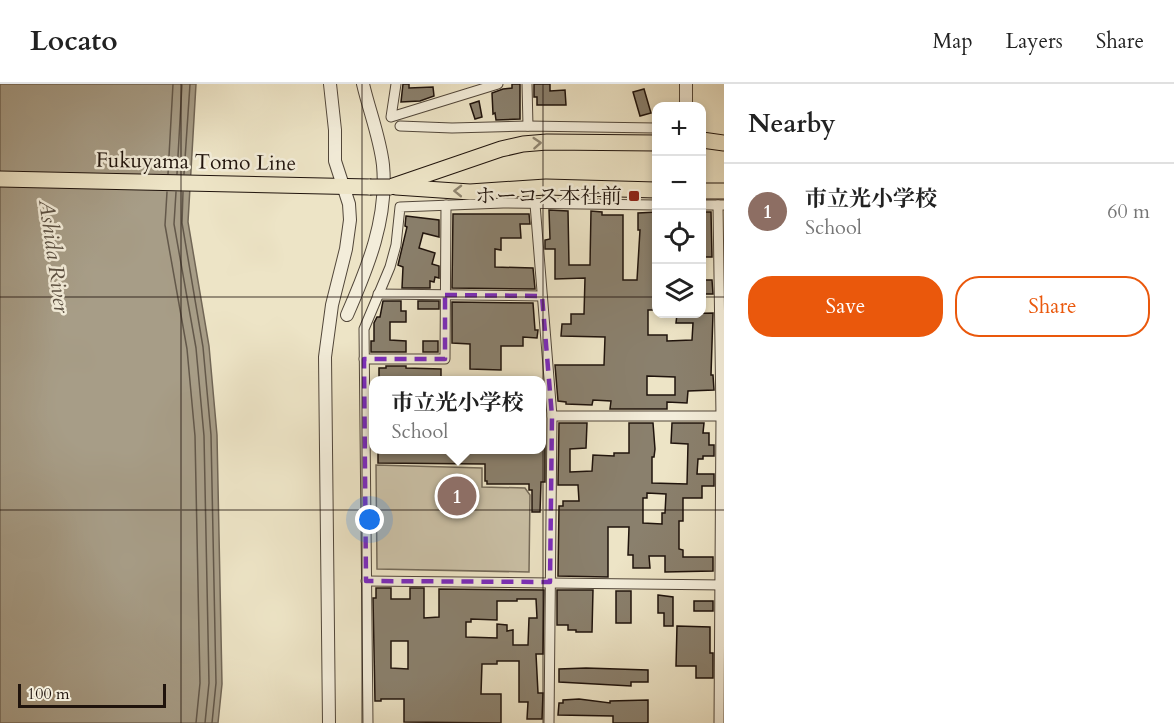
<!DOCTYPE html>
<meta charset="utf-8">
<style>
body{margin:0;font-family:Cardo,"Noto Serif JP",serif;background:#f6f6f6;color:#222}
.controls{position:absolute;right:18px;top:18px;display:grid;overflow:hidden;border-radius:12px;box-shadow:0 3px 9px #0003}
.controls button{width:54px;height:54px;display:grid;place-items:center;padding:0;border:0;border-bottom:2px solid #e0e0e0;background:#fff;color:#222;font:30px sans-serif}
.scale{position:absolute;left:18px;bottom:15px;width:148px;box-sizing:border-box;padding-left:6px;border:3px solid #1f130c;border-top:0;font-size:16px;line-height:21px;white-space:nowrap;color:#1f130c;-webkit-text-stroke:4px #f3edda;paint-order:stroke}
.you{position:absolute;left:370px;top:436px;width:21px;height:21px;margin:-15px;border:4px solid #fff;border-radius:50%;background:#1a73e8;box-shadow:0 0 0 9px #1a73e833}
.badge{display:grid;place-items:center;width:39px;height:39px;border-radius:50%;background:#ea580c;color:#fff;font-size:20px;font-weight:700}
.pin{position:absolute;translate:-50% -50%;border:3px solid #fff;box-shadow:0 2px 6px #0006}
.popup{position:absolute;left:369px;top:292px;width:177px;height:78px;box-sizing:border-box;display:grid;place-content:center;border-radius:12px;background:#fff;filter:drop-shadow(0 2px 4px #0005);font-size:20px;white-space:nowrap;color:#767676}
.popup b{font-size:22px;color:#222}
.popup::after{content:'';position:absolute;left:50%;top:100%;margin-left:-12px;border:12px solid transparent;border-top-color:#fff}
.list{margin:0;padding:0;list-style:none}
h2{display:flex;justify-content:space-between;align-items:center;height:78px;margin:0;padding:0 24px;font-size:26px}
h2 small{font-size:20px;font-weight:400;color:#767676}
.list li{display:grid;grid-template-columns:39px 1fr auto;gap:18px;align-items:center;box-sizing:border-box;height:96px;padding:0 24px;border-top:2px solid #e0e0e0}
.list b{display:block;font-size:22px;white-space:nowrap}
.list p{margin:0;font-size:20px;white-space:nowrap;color:#767676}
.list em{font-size:20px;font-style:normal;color:#767676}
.actions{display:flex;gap:12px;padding:18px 24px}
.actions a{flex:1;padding:14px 0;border:2px solid #ea580c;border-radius:24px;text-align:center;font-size:21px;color:#ea580c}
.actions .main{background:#ea580c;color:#fff}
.icon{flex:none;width:33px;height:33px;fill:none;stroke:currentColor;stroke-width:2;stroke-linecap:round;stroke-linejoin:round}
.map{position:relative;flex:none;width:724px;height:639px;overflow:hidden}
header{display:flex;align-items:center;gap:36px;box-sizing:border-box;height:84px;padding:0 30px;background:#fff;border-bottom:2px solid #e0e0e0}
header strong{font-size:28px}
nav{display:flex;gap:33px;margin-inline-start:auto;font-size:21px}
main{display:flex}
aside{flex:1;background:#fff}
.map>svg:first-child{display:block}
</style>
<header>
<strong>Locato</strong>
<nav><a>Map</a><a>Layers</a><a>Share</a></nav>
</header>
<main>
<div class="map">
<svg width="724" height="639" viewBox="0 0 724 639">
<rect width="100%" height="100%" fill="#ede4c6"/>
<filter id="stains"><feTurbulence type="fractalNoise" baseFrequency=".00333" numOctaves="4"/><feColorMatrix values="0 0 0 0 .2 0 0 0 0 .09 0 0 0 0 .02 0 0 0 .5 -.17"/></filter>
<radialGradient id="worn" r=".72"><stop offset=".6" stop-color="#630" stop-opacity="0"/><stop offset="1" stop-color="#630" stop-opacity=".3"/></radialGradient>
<polygon fill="#cac0a6" stroke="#746a59" stroke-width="1.5" points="376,381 482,384 482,403 525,404 530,411 529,488 377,485"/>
<polygon fill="#a79d87" stroke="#716656" stroke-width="1.5" points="0,0 196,0 188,138 209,262 217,351 222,600 218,639 0,639"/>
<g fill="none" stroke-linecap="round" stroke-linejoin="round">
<g stroke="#63584a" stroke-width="1.5">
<polyline points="168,90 173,0"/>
<polyline points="177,90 182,0"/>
<polyline points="184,90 190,0"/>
<polyline points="167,108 165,141 187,265 195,352 200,599 196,639"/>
<polyline points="176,108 174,140 196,264 204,352 209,599 205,639"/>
<polyline points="183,108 182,139 203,263 211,351 216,599 212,639"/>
</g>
</g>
<g fill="#8a806d" stroke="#1f130c" stroke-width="1.5" fill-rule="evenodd">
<polygon points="403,0 409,0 409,4 433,3 434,12 420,17 401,18"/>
<polygon points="512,0 520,0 520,35 496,36 495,29 493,30 492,9 503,5 512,4"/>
<polygon points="534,0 550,0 550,7 565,6 566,21 537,21 537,13 534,13"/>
<polygon points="644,5 651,29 640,32 633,8"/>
<polygon points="479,17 482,33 475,35 470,20"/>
<path d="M549,126l19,1 1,54h21l1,-54 11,1v3h21v65h14l3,-50h-2v-17l19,-1 -3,44h3v54h-9v25h19v6l25,-1 1,-17h-17l1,-9 36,-1 -2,62h2l1,15 -26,1 -1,12 -20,-1v7h-57l1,-8 -18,-1 -1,5 -26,-1v-2l-8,-1 -3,-36h49l1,-28 -44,-1 1,-12h9v-10h13l1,-36 -30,1v-30h-10v-9l5,-1zM647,292l28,1v18h-28z"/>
<polygon points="702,128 711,128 712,173 702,173"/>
<polygon points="453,130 529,130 530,140 520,140 521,154 501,154 501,166 495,165 495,183 533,184 535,205 452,204"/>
<polygon points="406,132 439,136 439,153 423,149 419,164 435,169 432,180 439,182 439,194 435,193 434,198 430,197 430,204 402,204 403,183 398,181 407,143 405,142"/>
<polygon points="702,196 712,196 713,210 702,210"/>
<polygon points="383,217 401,217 401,227 406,227 406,238 390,238 390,256 406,257 406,268 371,268 371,257 374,257 374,239 377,233 380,233"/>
<rect x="418" y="217" width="21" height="8"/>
<polygon points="452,218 533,219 535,246 538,246 537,254 523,253 523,262 501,262 501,286 470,285 470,260 452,259"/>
<rect x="423" y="257" width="15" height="11"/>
<polygon points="386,282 406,282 406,284 441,285 441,297 379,297 379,284 386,284"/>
<path d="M559,339h28l-1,25 -16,1v23l22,-1 1,-16 21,1v-3h15v-30h24l2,26 -1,8h-2v26l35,1 1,-40 -17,-1 1,-20h32l-1,10h6v12h5v11h-11v3h-5l-1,15h17v12h-12v12h-19v23h-4v28l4,1v7h30v14l-48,1v-16h-16l1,12h-17v-13h-5l1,-28h-21v50l-50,-1 1,-70h4v-5h16l-1,-16h-20zM647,409l19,1 -1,19h-3v11l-19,-1v-25h4z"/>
<polygon points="541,361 545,361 545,398 541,398 540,428 532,428 532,406 529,406 529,400 487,400 487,397 485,397 485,380 378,379 378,366 541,366"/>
<path d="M376,504h15v11h19v-11h14v30l15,-1v-28l105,1 -1,64h-7l2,39h5l-1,26h-15l1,-17h-9v-41h-22v3h-15l-1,30h20v29l-97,-1v-23h-23v2h-6l-2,-103h3zM517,515h19l1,19h-8l-1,27h-15v-15l-6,1v-6l-10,-1v14l-31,-1v-15h5v-3l26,1v-19h20zM391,557h17v28l-17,-1z"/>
<polygon points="557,506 593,506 592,548 576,548 576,546 568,546 568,541 557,541"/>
<rect x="616" y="507" width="15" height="32"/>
<polygon points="658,511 673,513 673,542 664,542 664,529 658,529"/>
<rect x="694" y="517" width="19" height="10"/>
<polygon points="677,542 710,543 710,569 713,569 713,594 696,594 696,582 676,582"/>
<polygon points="586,584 648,586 648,598 631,598 631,602 559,598 559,585"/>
<polygon points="579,615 610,619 610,617 648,616 648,639 613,639 613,632 558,631 559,619 563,619 563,616"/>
</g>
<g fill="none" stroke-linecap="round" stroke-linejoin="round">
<g stroke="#52473a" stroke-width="11">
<g id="minor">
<polyline points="396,0 391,33 498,0"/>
<polyline points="527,0 528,42"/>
<polyline points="400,42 452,44 528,42 655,44"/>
<polyline points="535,120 552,332 549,639"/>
<polyline points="702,121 723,121"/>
<polyline points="718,121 721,332 719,639"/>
<polyline points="378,210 542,212"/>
<polyline points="364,275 445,275 446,121"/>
<polyline points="552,332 724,332"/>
<polyline points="366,497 724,501"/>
<polyline points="368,639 364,245 390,183 396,161 400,123 503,119 656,121"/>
</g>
</g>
<g stroke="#52473a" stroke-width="14">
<g id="tertiary">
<polyline points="686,22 686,0"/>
<path d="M347,231c21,-48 41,-97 36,-150 -3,-27 -14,-55 -20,-81"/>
<polyline points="329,639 325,273 332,221 346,165 350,136 349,120 335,77 335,46 330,0"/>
</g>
</g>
<g stroke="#1f130c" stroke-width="17">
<g id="primary">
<polyline points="702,56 724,59"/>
<polyline points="0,95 370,103"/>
<polyline points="390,103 501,65 523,60 547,58 656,59"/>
<polyline points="396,103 470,108 546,103 656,106"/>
<polyline points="702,107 724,107"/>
</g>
</g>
<use href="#minor" stroke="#f3edda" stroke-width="9"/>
<use href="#tertiary" stroke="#f3edda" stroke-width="12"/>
<use href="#primary" stroke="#ede4c6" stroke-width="15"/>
<g stroke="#1f130c" stroke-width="17" stroke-linecap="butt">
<polyline id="primary-bridge" points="370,103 390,103"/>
</g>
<use href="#primary-bridge" stroke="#ede4c6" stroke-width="15"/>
</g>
<defs><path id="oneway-chevron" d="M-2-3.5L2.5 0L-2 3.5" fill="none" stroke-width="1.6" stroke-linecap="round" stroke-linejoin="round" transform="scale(1.5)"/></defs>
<g stroke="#908672">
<use href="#oneway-chevron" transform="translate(537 59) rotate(-4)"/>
<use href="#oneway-chevron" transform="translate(458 107) rotate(-179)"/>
</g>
<path fill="none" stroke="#7b2cbf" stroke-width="4.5" stroke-dasharray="12 8" stroke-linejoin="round" d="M445,211l97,1 10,120 -2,166 -184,-1 -2,-222h81z"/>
<path fill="none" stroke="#1f130c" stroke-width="1.5" stroke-opacity="0.55" d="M181,0v639M362,0v639M543,0v639M0,213h656M702,213h22M0,426h724"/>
<rect fill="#8f2418" stroke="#f3edda" stroke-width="2" x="628" y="106" width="12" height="12" rx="3"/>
<g text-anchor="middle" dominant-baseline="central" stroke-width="5" stroke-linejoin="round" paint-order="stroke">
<g font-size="21" fill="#1f130c" stroke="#f3edda">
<text transform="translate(196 78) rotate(1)">Fukuyama Tomo Line</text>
</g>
<g font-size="21" fill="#1f130c" stroke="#f3edda" text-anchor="end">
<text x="622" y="112">ホーコス本社前</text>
</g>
<g font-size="22" font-style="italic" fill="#5c5143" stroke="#f3edda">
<text transform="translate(54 172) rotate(82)">Ashida River</text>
</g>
</g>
<rect width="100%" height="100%" filter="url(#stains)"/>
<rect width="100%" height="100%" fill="url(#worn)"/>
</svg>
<div class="controls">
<button>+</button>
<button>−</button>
<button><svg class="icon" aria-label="locate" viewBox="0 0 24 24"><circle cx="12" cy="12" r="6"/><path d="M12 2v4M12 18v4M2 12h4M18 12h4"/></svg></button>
<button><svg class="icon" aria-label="layers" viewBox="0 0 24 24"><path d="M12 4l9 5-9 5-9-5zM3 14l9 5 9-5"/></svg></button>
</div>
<div class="scale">100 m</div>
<div class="you"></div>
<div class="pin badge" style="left:457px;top:412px;background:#8d6e63">1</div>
<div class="popup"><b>市立光小学校</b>School</div>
</div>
<aside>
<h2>Nearby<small></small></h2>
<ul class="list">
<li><span class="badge" style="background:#8d6e63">1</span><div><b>市立光小学校</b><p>School</p></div><em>60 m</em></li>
</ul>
<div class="actions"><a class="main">Save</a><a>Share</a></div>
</aside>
</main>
